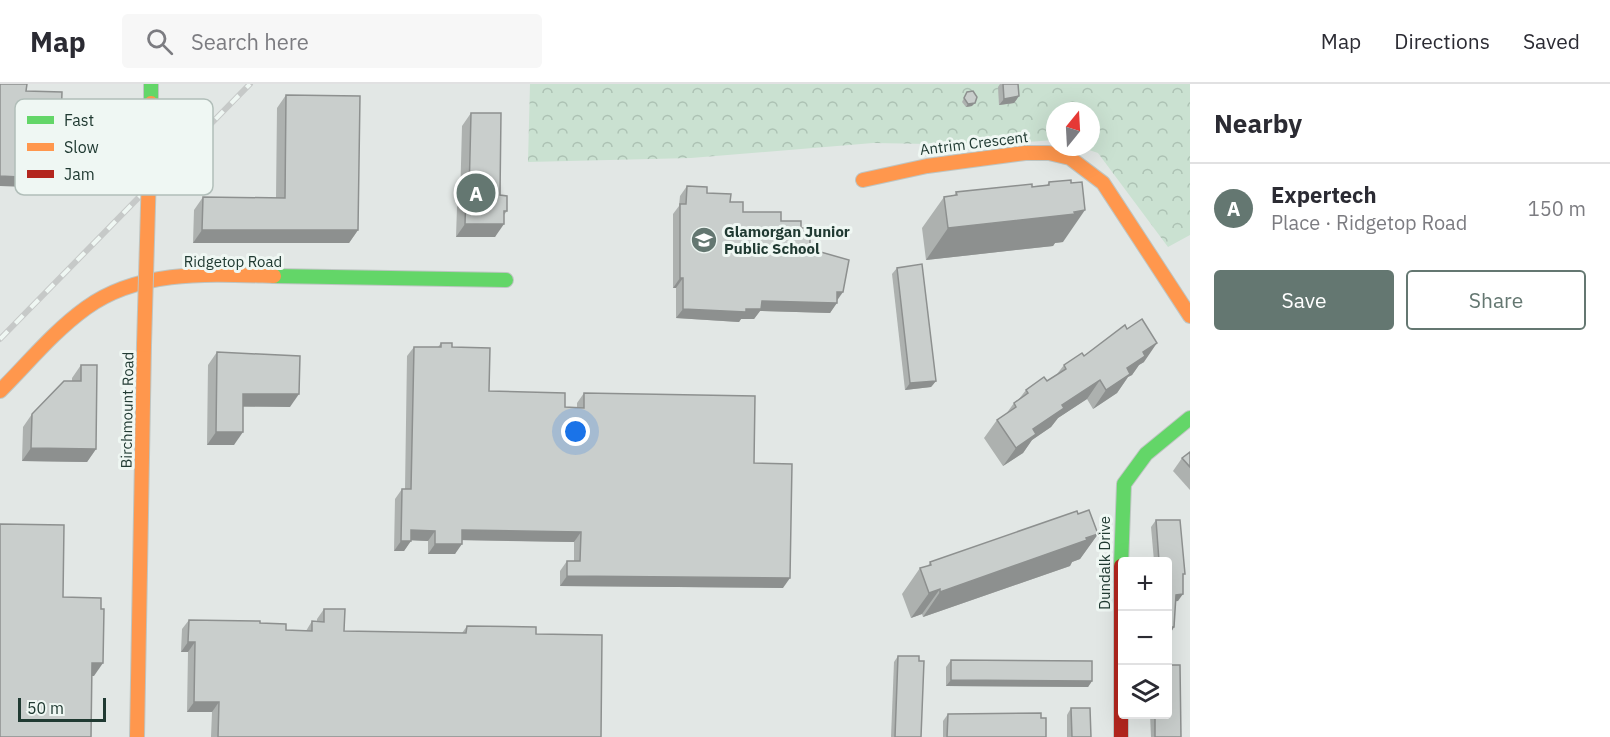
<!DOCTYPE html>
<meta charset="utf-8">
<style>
body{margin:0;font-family:"IBM Plex Sans",sans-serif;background:#f7f7f7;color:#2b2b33}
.controls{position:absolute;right:18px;bottom:18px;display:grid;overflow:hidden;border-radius:6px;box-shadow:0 6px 24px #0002}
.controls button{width:54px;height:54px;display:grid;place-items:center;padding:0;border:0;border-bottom:2px solid #e1e1e2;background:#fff;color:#2b2b33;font:30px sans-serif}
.compass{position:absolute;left:1046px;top:18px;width:54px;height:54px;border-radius:50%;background:#fff;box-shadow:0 6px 24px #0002;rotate:18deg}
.scale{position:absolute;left:18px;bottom:15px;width:88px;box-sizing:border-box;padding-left:6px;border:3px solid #203a32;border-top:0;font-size:16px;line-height:21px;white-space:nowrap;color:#203a32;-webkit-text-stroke:4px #eff7f3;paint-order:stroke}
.you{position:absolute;left:576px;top:348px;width:21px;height:21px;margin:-15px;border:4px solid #fff;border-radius:50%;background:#1a73e8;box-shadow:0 0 0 9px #1a73e833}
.badge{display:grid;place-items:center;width:39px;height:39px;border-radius:50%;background:#647771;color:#fff;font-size:20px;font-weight:700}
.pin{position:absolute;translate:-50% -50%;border:3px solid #fff;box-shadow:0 2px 6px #0006}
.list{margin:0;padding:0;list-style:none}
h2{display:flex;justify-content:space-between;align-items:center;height:78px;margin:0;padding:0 24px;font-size:26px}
h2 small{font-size:20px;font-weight:400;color:#7c7c81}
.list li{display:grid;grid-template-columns:39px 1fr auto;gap:18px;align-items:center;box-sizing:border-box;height:90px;padding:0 24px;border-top:2px solid #e1e1e2}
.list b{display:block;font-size:22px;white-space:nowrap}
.list p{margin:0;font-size:20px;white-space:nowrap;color:#7c7c81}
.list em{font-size:20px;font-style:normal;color:#7c7c81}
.actions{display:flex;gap:12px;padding:18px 24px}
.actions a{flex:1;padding:14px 0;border:2px solid #647771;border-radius:6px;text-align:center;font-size:21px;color:#647771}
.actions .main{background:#647771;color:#fff}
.icon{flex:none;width:33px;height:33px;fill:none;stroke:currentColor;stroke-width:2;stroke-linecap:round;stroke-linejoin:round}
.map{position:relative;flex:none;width:1190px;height:653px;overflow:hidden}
header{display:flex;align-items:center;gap:36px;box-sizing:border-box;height:84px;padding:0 30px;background:#fff;border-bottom:2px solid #e1e1e2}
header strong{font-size:28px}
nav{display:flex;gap:33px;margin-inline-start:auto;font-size:21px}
.search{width:420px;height:54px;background:#f7f7f7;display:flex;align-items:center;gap:15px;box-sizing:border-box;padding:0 21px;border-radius:6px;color:#7c7c81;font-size:22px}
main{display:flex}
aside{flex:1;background:#fff}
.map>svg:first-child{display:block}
</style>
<header>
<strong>Map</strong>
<div class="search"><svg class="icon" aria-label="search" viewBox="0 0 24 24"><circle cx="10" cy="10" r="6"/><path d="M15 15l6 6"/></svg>Search here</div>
<nav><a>Map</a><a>Directions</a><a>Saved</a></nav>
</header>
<main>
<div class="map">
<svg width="1190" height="653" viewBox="0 0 1190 653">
<defs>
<pattern id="forest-crowns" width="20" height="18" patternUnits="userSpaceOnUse" patternTransform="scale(1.5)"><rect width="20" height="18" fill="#cae1d1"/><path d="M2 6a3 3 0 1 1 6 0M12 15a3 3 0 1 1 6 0" fill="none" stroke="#adc2b4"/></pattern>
</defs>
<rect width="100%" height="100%" fill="#e2e7e5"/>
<polygon fill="url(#forest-crowns)" points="530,0 1190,0 1190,151 1168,163 1098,69 1080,63 1091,63 1091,27 1055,27 1055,56 986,61 873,59 691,74 528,78"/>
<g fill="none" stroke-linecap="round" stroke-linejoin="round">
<g stroke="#bec5c2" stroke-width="16">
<g id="fast">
<polyline points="151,0 151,19"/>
<polyline points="274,192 506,196"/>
<polyline points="1121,482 1124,400 1146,370 1190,334"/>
</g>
</g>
<g stroke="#bec5c2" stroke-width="16">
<g id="slow">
<polyline points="863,96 927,82 1025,69 1049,69 1070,74 1103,99 1190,232"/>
<path d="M0,307c28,-28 54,-60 86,-83 54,-39 125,-34 188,-32"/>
<polyline points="137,653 144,261"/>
</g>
</g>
<g stroke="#bec5c2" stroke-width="16">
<polyline id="jam" points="1121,482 1121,653"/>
</g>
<use href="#fast" stroke="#63d668" stroke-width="14"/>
<use href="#slow" stroke="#ff974d" stroke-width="14"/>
<use href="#jam" stroke="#b3261e" stroke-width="14"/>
<g stroke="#c6c9c8" stroke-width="6">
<polyline id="rail" points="0,255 250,0"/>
</g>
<use href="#rail" stroke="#eff7f3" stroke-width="4" stroke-dasharray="11" stroke-linecap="butt"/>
<g stroke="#bec5c2" stroke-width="16" stroke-linecap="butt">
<polyline id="slow-bridge" points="144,261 151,19"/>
</g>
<use href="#slow-bridge" stroke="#ff974d" stroke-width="14"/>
</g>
<g fill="#adb1af">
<polygon points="1000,0 1018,0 1019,12 1014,19 999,21 998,3"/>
<polygon points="967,8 972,22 966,23 962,18"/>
<polygon points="286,11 358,146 349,159 193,159 194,126 203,113 276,114 277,24"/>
<polygon points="471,29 500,111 507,127 504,131 495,153 456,153 457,123 460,118 462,42"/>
<polygon points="1049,98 1063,158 1055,159 1053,162 926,176 922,144 944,113 954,112 956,108 1047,101"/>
<polygon points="687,102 730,118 743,128 781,137 801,144 810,165 837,217 830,229 760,227 754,235 741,235 739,238 676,234 676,204 673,204 673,130 679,122 680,112"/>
<polygon points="897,184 936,297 931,303 905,306 892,190"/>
<polygon points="441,259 452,263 489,307 565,323 577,323 577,319 584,309 754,379 783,504 560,502 560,487 567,477 574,477 574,458 462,456 455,470 428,470 428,457 411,456 404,467 394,467 395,415 402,405 405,405 407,272 414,263 438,263"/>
<polygon points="217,268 290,323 243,323 234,361 207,361 208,281"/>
<polygon points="1084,272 1144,278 1139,281 1132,291 1128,293 1117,309 1093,325 1087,315 1058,334 1051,343 1032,356 1023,369 1003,382 984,354 997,336 1006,330 1014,319 1019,315 1026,306 1047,297 1057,290 1064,281"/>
<polygon points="81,281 96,365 87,378 22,377 23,343 32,330 72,297 72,294"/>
<polygon points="1190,368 1190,406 1173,387 1182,374"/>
<polygon points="1078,430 1098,450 1080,475 1072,478 1070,482 923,533 922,530 911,534 902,510 920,484 928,482 930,478"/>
<polygon points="1156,436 1183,494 1178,517 1175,517 1174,543 1170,550 1167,477 1154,477 1151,443"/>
<polygon points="324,525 344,547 462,549 467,542 536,550 601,653 211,653 212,628 187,628 188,568 181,568 182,545 189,536 260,539 286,546 306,547 312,537 317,537 317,535"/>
<polygon points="898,572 921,653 891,653 894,578"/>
<polygon points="951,576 1092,597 1088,603 946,602 946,583"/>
<polygon points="1071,624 1091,653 1067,653 1067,631"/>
<polygon points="948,630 1041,634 1046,653 943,653 943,637"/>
<polygon points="1150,630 1167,630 1181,653 1151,653"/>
</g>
<g fill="#8d908f">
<polygon points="1019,12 1014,19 999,21 1004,15"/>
<polygon points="975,19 972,22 966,23 968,20"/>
<polygon points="0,92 59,95 52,104 0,102"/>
<polygon points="1085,126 1063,158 1055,159 1053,162 926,176 948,144"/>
<polygon points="465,140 504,140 495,153 456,153"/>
<polygon points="202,146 358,146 349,159 193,159"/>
<polygon points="680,194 683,194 676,204 673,204"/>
<polygon points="837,208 843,208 836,218"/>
<polygon points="762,217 837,219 830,229 760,227 754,235 741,235 739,238 676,234 683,225 746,225"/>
<polygon points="1157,259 1144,278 1139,281 1132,291 1128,293 1117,309 1093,325 1106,306 1127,284 1143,268"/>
<polygon points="1100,296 1087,315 1058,334 1051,343 1032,356 1023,369 1003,382 1016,364 1033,345 1062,321"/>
<polygon points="936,297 931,303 905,306 910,299"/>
<polygon points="243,310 299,310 290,323 234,322"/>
<polygon points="216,348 243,348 234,361 207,361"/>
<polygon points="31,364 96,365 87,378 22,377"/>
<polygon points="411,446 435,447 428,457 404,456"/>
<polygon points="462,446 581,448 574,458 455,456"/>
<polygon points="1098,450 1080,475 1072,478 1070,482 923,533 940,508"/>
<polygon points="401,457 411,457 404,467 394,467"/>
<polygon points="435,460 462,460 455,470 428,470"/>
<polygon points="567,492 790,494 783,504 560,502"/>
<polygon points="940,505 922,530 911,534 929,509"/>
<polygon points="1183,510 1178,517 1171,518 1176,511"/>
<polygon points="1167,543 1174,543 1170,550 1167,550"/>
<polygon points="188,558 195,558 188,568 181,568"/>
<polygon points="92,579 103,579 94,592 83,592"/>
<polygon points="951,596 1092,597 1088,603 946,602"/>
<polygon points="194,618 219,618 212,628 187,628"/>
</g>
<g fill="#c9cecc" stroke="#8d908f" stroke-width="1.5">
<polygon points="0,0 27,0 26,7 62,8 59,95 0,92"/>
<polygon points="1003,0 1018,0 1019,12 1004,15"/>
<polygon points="973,7 977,13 975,19 968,20 964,14 967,8"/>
<polygon points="286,11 360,12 358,146 202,146 203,113 285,114"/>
<polygon points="471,29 501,29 500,111 507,112 507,127 504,127 504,140 465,140 466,111 469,111"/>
<polygon points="1071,96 1071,99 1082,98 1085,126 1074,128 1075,130 948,144 944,113 957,111 956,108 1032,100 1032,103 1049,101 1049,98"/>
<polygon points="687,102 707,103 707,109 731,110 730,118 743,118 743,128 781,128 781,137 801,137 801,144 810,144 810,165 849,176 843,208 837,208 837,219 762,217 761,225 746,225 746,228 683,225 683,194 680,194 680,120 686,120"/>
<polygon points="922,180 936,297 910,299 897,184"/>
<polygon points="1142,235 1157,259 1143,268 1145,272 1127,284 1130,290 1106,306 1100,296 1062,321 1064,324 1033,345 1036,350 1016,364 997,336 1016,323 1014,319 1028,309 1026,306 1044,293 1047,297 1066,285 1064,281 1082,269 1084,272 1125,241 1127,245"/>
<polygon points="441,259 452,259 452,263 490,264 489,307 565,309 565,323 584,324 584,309 755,312 754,379 792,380 790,494 567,492 567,477 580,477 581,448 462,446 462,460 435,460 435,447 411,446 411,457 401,457 402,405 411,405 414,263 441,263"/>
<polygon points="217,268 300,272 299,310 243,310 243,348 216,348"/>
<polygon points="81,281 97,281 96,365 31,364 32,330 64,297 81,297"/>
<polygon points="1190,368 1190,383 1182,374"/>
<polygon points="1089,426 1098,450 1086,454 1087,456 940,508 940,505 929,509 920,484 931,481 930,478 1077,427 1078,430"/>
<polygon points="1156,436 1180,436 1185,490 1183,490 1183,510 1176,511 1174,543 1167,543 1167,477 1159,477"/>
<polygon points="0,440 64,441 63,513 101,514 101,525 104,525 103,579 92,579 91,653 0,653"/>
<polygon points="324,525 345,525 344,547 466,549 467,542 536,543 536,550 602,551 601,653 218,653 219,618 194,618 195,558 188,558 189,536 260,537 260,539 286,540 286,546 312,547 312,537 324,538"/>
<polygon points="898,572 919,572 919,577 924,577 921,653 895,653"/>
<polygon points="951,576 1092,577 1092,597 951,596"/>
<polygon points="1167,581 1180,581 1181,653 1155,653 1155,630 1167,630"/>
<polygon points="1071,624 1090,624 1091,653 1072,653"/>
<polygon points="1041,629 1041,634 1046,634 1046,653 947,653 948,630"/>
</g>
<defs>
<g id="school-disc" transform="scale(1.35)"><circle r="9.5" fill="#647771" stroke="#eff7f3"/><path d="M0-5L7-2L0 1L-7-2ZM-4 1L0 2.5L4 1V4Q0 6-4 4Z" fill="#fff"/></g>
</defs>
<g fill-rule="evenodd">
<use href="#school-disc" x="704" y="156"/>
</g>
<g text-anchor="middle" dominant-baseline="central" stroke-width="6" stroke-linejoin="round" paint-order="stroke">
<g font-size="15" fill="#203a32" stroke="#eff7f3">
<text transform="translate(974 59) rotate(-7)">Antrim Crescent</text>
<text x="233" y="177">Ridgetop Road</text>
<text transform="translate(127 326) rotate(-89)">Birchmount Road</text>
<text transform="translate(1104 479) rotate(-90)">Dundalk Drive</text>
</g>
<g font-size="15" font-weight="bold" fill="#203a32" stroke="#eff7f3" text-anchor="start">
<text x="724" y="147">Glamorgan Junior<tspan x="724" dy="17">Public School</tspan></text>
</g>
</g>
<rect x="15" y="15" width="198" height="96" rx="9" fill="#eff7f3" stroke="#b1beb9" stroke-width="1.5"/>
<rect x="27" y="32" width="27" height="8" fill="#63d668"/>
<rect x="27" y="59" width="27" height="8" fill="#ff974d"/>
<rect x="27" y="86" width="27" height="8" fill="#b3261e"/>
<g font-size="16" fill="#203a32">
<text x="64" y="42">Fast</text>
<text x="64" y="69">Slow</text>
<text x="64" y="96">Jam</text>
</g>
</svg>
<div class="controls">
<button>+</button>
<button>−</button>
<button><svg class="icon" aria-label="layers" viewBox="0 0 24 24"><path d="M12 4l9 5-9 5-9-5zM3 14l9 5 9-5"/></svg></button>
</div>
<svg class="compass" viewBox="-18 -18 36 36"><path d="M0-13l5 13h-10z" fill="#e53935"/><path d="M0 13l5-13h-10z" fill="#7c7c81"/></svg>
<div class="scale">50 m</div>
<div class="you"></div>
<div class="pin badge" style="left:476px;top:109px">A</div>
</div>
<aside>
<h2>Nearby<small></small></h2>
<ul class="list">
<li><span class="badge">A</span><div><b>Expertech</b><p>Place · Ridgetop Road</p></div><em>150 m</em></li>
</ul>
<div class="actions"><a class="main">Save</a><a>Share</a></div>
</aside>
</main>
